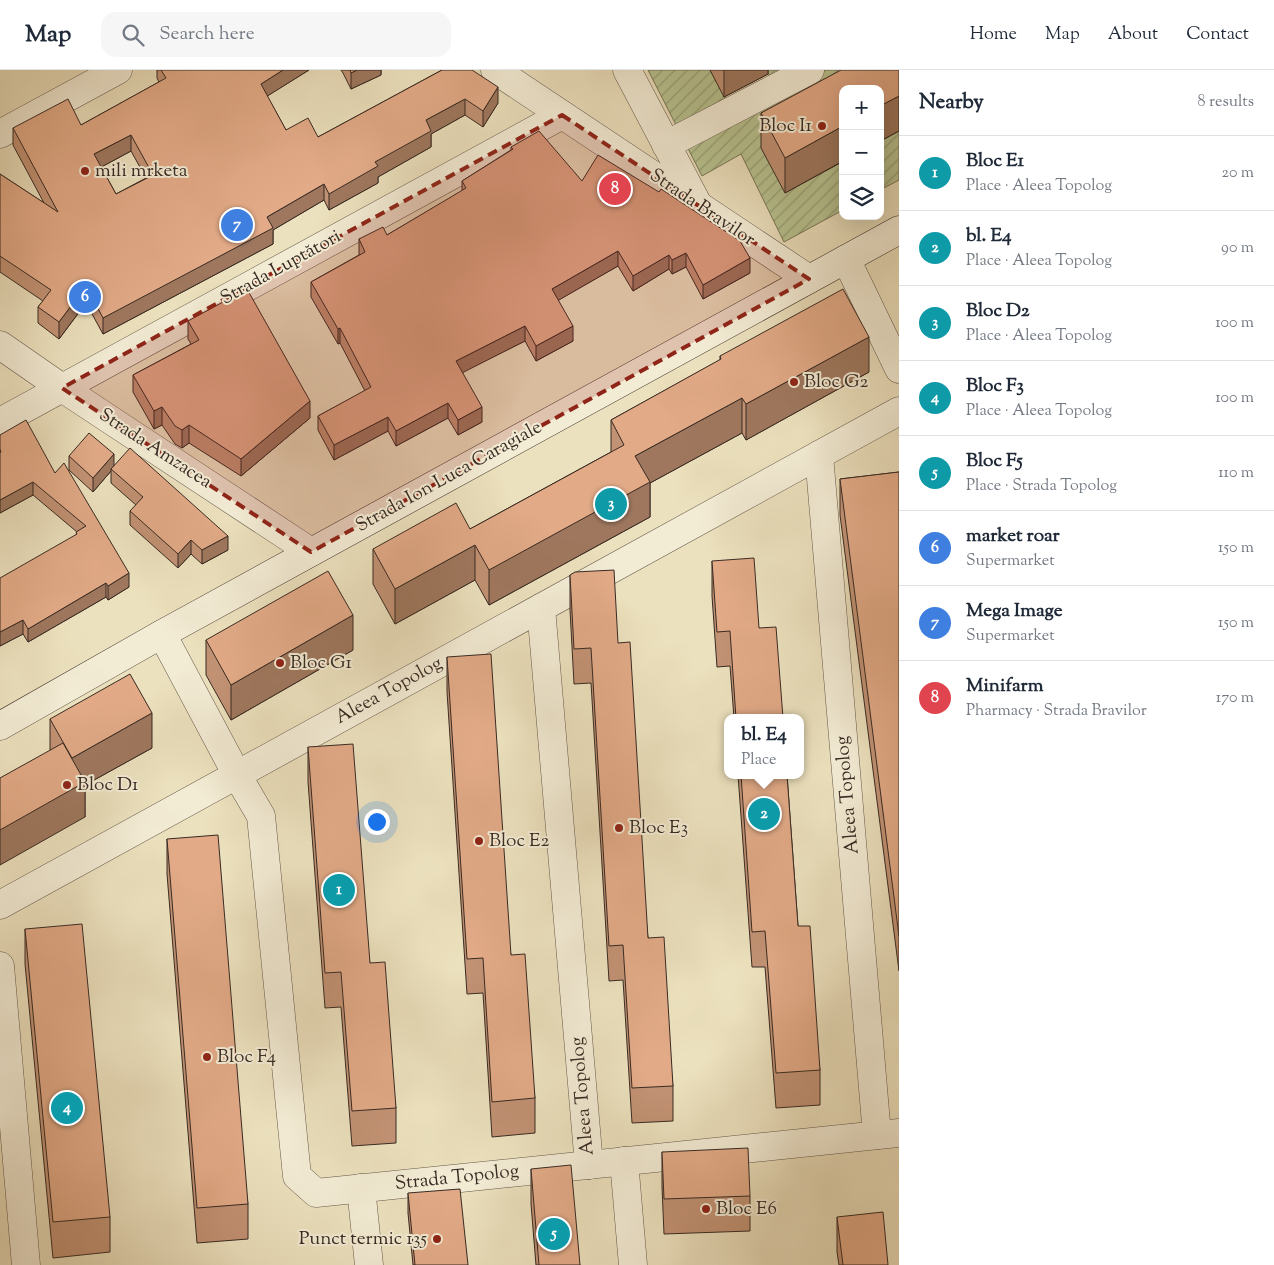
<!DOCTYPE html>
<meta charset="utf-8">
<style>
body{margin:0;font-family:"Sorts Mill Goudy",serif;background:#f6f6f7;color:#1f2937}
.controls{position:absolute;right:15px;top:15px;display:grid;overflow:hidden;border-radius:10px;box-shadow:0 5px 20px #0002}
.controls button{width:45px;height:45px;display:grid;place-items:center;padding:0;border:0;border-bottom:1px solid #e0e1e3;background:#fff;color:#1f2937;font:25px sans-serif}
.you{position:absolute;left:376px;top:751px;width:18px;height:18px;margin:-12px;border:4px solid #fff;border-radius:50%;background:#1a73e8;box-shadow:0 0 0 8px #1a73e833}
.badge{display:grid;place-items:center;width:32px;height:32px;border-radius:50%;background:#8f2418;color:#fff;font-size:16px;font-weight:700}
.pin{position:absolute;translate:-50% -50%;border:2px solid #fff;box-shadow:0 1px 5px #0006}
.popup{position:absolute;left:724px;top:644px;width:80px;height:65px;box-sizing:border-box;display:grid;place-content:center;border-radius:10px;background:#fff;filter:drop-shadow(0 1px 4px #0005);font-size:16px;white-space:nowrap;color:#747a83}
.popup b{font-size:19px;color:#1f2937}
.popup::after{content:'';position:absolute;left:50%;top:100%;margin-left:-10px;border:10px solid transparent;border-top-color:#fff}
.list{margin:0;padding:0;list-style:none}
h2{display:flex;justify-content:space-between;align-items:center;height:65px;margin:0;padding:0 20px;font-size:21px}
h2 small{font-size:16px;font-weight:400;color:#747a83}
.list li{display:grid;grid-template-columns:32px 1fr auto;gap:15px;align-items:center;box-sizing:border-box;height:75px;padding:0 20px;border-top:1px solid #e0e1e3}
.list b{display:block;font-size:19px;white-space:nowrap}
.list p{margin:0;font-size:16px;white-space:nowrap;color:#747a83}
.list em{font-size:16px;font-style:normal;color:#747a83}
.icon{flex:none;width:28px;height:28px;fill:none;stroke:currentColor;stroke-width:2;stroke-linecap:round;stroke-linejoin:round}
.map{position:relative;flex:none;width:899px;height:1195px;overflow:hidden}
header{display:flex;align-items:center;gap:30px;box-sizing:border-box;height:70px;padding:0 25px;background:#fff;border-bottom:1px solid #e0e1e3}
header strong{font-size:24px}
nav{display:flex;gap:28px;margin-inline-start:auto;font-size:18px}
.search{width:350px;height:45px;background:#f6f6f7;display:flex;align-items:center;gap:12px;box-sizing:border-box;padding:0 18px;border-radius:15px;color:#747a83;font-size:19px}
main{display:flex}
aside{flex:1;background:#fff}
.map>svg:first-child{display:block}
</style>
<header>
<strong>Map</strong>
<div class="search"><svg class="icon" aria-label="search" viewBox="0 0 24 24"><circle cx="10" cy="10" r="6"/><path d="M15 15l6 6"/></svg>Search here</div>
<nav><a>Home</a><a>Map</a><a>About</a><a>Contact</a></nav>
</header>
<main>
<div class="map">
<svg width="899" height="1195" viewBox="0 0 899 1195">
<defs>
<pattern id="garden-furrows" width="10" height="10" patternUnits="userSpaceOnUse" patternTransform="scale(1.25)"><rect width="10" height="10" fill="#b8c391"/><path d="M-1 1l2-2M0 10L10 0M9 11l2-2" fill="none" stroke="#979f76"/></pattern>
</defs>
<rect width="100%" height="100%" fill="#ece1be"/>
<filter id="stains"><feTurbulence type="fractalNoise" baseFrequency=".004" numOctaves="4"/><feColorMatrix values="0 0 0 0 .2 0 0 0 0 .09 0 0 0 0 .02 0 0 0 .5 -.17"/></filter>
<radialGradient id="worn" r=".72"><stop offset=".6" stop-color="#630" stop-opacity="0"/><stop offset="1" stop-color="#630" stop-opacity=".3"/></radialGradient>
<g fill="url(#garden-furrows)" stroke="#78765a">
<polygon points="648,0 710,0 727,31 770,8 766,0 899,0 899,3 843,19 785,122 843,91 843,140 784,172 741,84 702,106"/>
<polygon points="899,61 899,110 880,120 880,71"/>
</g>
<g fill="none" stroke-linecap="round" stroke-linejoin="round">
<g stroke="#65584a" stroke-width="29">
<g id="street">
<polyline points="495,0 809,209"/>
<polyline points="627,0 696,131"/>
<polyline points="0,64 118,0"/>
<polyline points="666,75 810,0"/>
<polyline points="846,189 899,299"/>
<polyline points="0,275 62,318 311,482"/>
<polyline points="0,352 562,45"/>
<polyline points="819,385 877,1065"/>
<polyline points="541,538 589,1095"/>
<polyline points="162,564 237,705 261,746 297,1106 316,1123 899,1063"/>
<polyline points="0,835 899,341"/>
<polyline points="0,896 26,1195"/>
<polyline points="624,1091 633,1195"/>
<polyline points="361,1118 369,1195"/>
</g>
</g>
<g stroke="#382a23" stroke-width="29">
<polyline id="secondary" points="0,656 162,564 899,160"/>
</g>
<use href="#street" stroke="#f3ecd5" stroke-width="28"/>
<use href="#secondary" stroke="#f3ecd5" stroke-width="28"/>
</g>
<g fill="#c29274" stroke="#382a23" fill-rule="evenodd">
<path d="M157,0h152l-42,26 19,34 32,7 124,-67 56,33 -15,24 -18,-12 -34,19v13l-53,30v6l-49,27 -5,-10 -51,30v14l-170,90 -17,-31 -27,36 -21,-16v-16l5,-6 -43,-29v-98l44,29 -31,-58v-17l68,-3 78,-43 -2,-4zM131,81l15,27 -30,16 -15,-27z"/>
<polygon points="341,0 381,0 381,5 351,19 343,3"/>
<polygon points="710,0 768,0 768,4 724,27"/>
<polygon points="899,0 899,61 785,123 761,78 761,43"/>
<polygon points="511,77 582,111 750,203 703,229 686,197 672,204 669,199 633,221 618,196 558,230 573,271 536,291 525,271 462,302 482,352 458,365 448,348 396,376 388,361 334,390 318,360 318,346 365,321 340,273 338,274 311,227 311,212 359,185 359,169 387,165 462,121 462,111 511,80"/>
<polygon points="188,251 310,348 241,406 189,373 182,378 175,374 162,355 154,359 133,322 133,305 191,274 188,269"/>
<polygon points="720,286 869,302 746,370 742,363 650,413 650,447 489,535 475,510 395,554 373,514 373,479 470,459 611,382 611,350 720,290"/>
<polygon points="0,365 55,403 129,517 108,530 106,527 28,572 23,564 0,576 76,465 77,462 33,425 0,443"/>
<polygon points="69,386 114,396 228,480 202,494 191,484 178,498 130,455 130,441 136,435 111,413 111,401 93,422 69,400"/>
<polygon points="899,402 899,901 840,445 840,409"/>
<polygon points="712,491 759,558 783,648 734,648 730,596 717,597 712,526"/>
<polygon points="570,505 618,573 648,868 673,1016 673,1051 632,1053 623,910 609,911 591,613 574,614 570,540"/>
<polygon points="206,570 353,580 231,650 206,605"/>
<polygon points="447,587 511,885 535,1028 535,1063 492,1067 483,923 467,924 447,622"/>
<polygon points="50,649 152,678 85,715 85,747 50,680"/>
<polygon points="308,677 370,893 396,1038 396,1073 352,1076 341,937 325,938 308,712"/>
<polygon points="738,705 787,705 798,856 820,1000 820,1035 776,1038 765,897 752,897"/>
<polygon points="167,769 248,1134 248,1169 197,1173 167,804"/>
<polygon points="25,859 110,1147 110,1182 53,1188 25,894"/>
<polygon points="662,1082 750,1126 750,1161 664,1164 662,1117"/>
<polygon points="531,1099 580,1195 536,1195 531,1134"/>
<polygon points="408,1123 468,1195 413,1195 408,1143"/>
<polygon points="837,1147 888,1195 839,1195 837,1182"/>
</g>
<g fill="#9e775e" stroke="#382a23">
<polygon points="283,0 309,0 261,30 261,14"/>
<polygon points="357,0 381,0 381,5 351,19 351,3"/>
<polygon points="724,0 768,0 768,4 724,27"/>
<polygon points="498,17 498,33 483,57 483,41"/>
<polygon points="899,26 899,61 880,71 880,36"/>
<polygon points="465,29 465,45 431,64 431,77 378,107 378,113 329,140 329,124 375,92 426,50"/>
<polygon points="843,56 843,91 785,123 785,88"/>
<polygon points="131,65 131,81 94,101 94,84"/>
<polygon points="324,114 324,130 273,160 273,174 103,264 103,248 267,147"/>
<polygon points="618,181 618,196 552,234 552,219"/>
<polygon points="686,183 686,197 672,204 672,190"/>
<polygon points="669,185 669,199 633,221 633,206"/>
<polygon points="750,188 750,203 703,229 703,215"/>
<polygon points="86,216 86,233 59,269 59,252"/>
<polygon points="525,256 525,271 456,306 456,291"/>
<polygon points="573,256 573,271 536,291 536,276"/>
<polygon points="340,258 340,273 338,274 338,259"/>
<polygon points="869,267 869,302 746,370 746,334"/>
<polygon points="742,328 742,363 650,413 650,447 489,535 489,500 635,386"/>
<polygon points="310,331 310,348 241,406 241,389"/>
<polygon points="448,333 448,348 396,376 396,361"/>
<polygon points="162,337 162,355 154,359 154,341"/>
<polygon points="482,337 482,352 458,365 458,350"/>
<polygon points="388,347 388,361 334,390 334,375"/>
<polygon points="189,355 189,373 182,378 182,360"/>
<polygon points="114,384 114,399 111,399 111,401 93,422 93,408"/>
<polygon points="33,412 33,425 0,443 0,430"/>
<polygon points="228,466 228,480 202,494 202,480"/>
<polygon points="191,470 191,484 178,498 178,484"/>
<polygon points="475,475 475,510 395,554 395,519"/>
<polygon points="129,503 129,517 108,530 108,516"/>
<polygon points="106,513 106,527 28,572 28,559"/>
<polygon points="353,545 353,580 231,650 231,615"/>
<polygon points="23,550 23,564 0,576 0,562"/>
<polygon points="152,643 152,678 85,715 85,747 0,795 0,760 72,688"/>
</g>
<g fill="#e2aa87" stroke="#382a23" fill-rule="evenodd">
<path d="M161,0h122l-22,14 25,46 22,-12 10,19 124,-67h30l26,17 -15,24 -18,-12 -39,21 5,11 -56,31 3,4 -49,28 -5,-10 -57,33 6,11 -170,90 -17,-32 -27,36 -21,-15 13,-17 -51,-34v-82l58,38 -45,-84 55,-29 13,26 85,-47zM131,65l22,40 -37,19 -22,-40z"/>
<polygon points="350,0 357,0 351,3"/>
<polygon points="841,0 899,0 899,26 880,36 880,19 843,19 843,56 785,88 761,43"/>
<polygon points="539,61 582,111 598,85 659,122 661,119 740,171 750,188 703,215 686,183 672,190 669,185 633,206 618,181 552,219 573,256 536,276 525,256 456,291 482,337 458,350 448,333 396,361 388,347 334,375 318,346 371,317 340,258 338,259 311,212 365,182 359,169 383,157 387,165 466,118 462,111 513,79 511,77"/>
<polygon points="247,219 310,331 241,389 189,355 182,360 175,356 162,337 154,341 133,305 199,270 188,251"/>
<polygon points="843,219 869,267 746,334 742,328 635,386 650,412 489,500 475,475 395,519 373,479 456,433 470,459 624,375 611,350 721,289 720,286"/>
<polygon points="26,350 55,403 64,393 129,503 108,516 106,513 28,559 23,550 0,562 0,508 77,464 76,462 86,456 33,412 0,430 0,383 1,382 0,379 0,365"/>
<polygon points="89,363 114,384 93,408 69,386"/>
<polygon points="130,378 228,466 202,480 191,470 178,484 130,441 143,427 111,399"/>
<polygon points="899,402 899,866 840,409"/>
<polygon points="754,488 759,558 776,557 783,648 736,648 730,561 717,562 712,491"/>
<polygon points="614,500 618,573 630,572 648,868 664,867 673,1016 632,1018 623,875 609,876 591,578 574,579 570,505 575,502"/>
<polygon points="328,501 353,545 231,615 206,570"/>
<polygon points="491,584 511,885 525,884 535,1028 492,1032 483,888 467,889 447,587"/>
<polygon points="130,604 152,643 72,688 50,649"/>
<polygon points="63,673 85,712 0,760 0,708"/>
<polygon points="353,674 370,893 385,892 396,1038 352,1041 341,902 325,903 308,677"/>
<polygon points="741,705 787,705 798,856 810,856 820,1000 776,1003 765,861 752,862"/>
<polygon points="218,765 248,1134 197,1138 167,769"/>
<polygon points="82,854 110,1147 53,1152 25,859"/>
<polygon points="748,1078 750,1126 664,1129 662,1082"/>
<polygon points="571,1095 580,1195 539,1195 531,1099"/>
<polygon points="460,1119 468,1195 415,1195 408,1123"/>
<polygon points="883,1142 888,1195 843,1195 837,1147"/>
</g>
<path fill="#8f2418" fill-opacity="0.2" stroke="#8f2418" stroke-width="4" stroke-dasharray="10 6" stroke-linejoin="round" d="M562,45l247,164 -498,273 -249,-164z"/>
<g fill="#8f2418" stroke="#f3ecd5" stroke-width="2">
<circle cx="822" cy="56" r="5"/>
<circle cx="85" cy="101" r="5"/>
<circle cx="794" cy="312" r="5"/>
<circle cx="280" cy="593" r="5"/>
<circle cx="67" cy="715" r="5"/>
<circle cx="619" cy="758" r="5"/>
<circle cx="479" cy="771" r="5"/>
<circle cx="207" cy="987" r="5"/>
<circle cx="706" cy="1139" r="5"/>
<circle cx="437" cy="1169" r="5"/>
</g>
<g text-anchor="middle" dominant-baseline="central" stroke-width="4" stroke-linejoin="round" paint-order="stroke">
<g font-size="19" fill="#382a23" stroke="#f3ecd5" text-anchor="start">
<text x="812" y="56" text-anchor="end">Bloc I1</text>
<text x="95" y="101">mili mrketa</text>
<text x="804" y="312">Bloc G2</text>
<text x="290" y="593">Bloc G1</text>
<text x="77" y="715">Bloc D1</text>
<text x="629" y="758">Bloc E3</text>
<text x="489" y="771">Bloc E2</text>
<text x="217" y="987">Bloc F4</text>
<text x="716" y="1139">Bloc E6</text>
<text x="427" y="1169" text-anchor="end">Punct termic 135</text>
</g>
<g font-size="19" fill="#382a23" stroke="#f3ecd5">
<text transform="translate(702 138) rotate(34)">Strada Bravilor</text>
<text transform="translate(281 198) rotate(-29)">Strada Luptători</text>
<text transform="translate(155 379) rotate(33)">Strada Amzacea</text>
<text transform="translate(449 407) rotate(-29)">Strada Ion Luca Caragiale</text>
<text transform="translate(389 621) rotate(-29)">Aleea Topolog</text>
<text transform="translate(848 725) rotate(-95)">Aleea Topolog</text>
<text transform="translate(583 1026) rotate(-95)">Aleea Topolog</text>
<text transform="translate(457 1108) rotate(-6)">Strada Topolog</text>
</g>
</g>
<rect width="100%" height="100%" filter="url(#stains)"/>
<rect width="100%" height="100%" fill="url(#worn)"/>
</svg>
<div class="controls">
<button>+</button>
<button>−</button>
<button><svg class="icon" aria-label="layers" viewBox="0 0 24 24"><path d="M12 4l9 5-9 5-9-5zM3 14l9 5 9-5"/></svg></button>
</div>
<div class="you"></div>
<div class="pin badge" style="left:339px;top:820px;background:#0f9aa8">1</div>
<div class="pin badge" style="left:764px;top:744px;background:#0f9aa8">2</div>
<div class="popup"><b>bl. E4</b>Place</div>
<div class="pin badge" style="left:611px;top:434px;background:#0f9aa8">3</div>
<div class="pin badge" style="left:67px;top:1038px;background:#0f9aa8">4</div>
<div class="pin badge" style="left:554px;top:1164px;background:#0f9aa8">5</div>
<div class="pin badge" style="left:85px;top:227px;background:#3f7fe0">6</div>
<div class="pin badge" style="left:237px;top:155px;background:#3f7fe0">7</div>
<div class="pin badge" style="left:615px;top:119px;background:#e0444e">8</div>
</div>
<aside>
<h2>Nearby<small>8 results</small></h2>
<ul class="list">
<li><span class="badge" style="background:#0f9aa8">1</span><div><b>Bloc E1</b><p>Place · Aleea Topolog</p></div><em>20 m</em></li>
<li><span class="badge" style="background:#0f9aa8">2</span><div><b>bl. E4</b><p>Place · Aleea Topolog</p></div><em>90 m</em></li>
<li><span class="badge" style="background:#0f9aa8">3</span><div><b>Bloc D2</b><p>Place · Aleea Topolog</p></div><em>100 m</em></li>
<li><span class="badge" style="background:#0f9aa8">4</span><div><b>Bloc F3</b><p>Place · Aleea Topolog</p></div><em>100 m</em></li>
<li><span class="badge" style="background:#0f9aa8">5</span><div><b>Bloc F5</b><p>Place · Strada Topolog</p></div><em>110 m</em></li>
<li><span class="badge" style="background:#3f7fe0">6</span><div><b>market roar</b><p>Supermarket</p></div><em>150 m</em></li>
<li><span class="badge" style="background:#3f7fe0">7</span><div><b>Mega Image</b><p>Supermarket</p></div><em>150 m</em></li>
<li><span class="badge" style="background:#e0444e">8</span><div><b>Minifarm</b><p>Pharmacy · Strada Bravilor</p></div><em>170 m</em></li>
</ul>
</aside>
</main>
